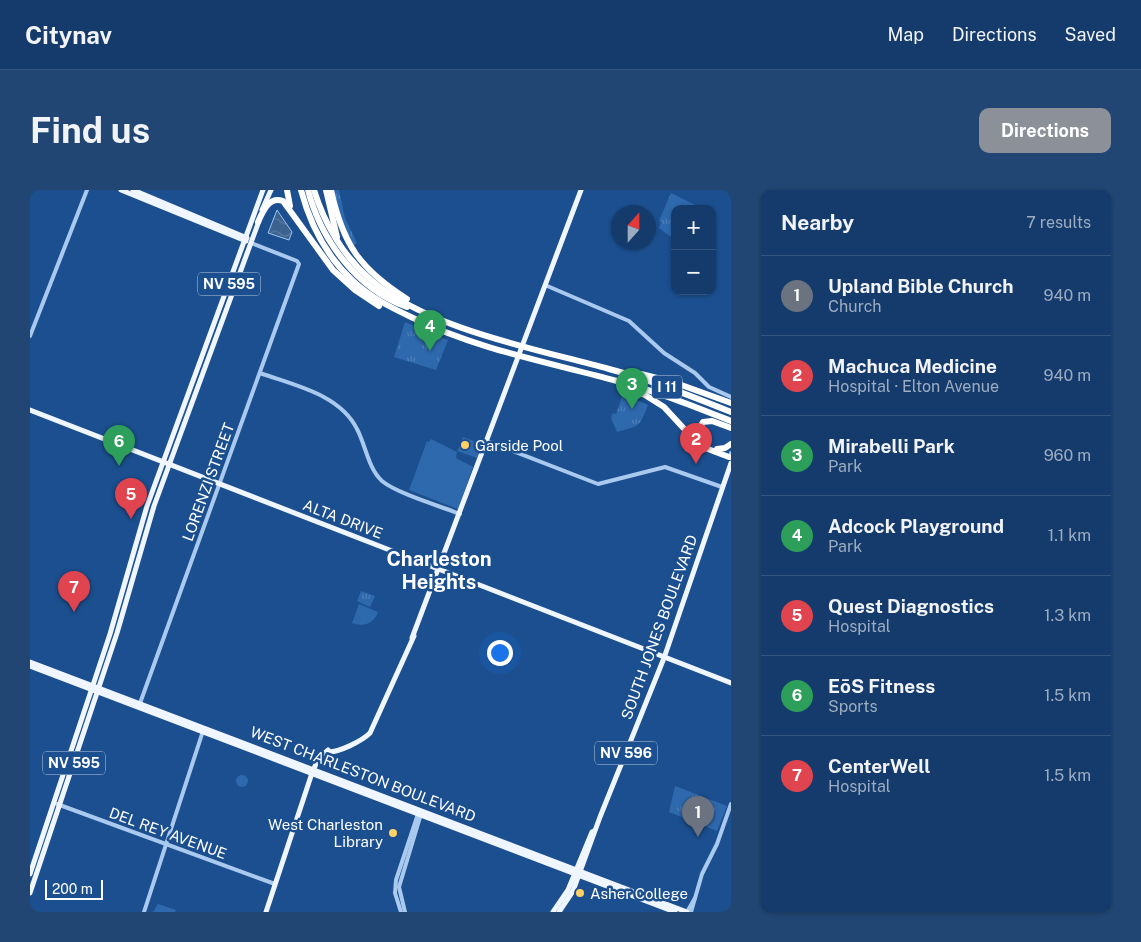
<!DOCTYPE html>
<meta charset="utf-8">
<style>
body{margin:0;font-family:"Public Sans",sans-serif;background:#214673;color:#f1f3f6}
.controls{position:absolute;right:15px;top:15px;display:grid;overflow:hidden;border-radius:10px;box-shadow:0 1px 4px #0004}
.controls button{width:45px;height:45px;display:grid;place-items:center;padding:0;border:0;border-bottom:1px solid #33557e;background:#143b6b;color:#f1f3f6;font:25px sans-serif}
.compass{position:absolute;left:581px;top:15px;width:45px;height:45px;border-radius:50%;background:#143b6b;box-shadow:0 1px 4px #0004;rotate:21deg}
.scale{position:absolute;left:15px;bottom:12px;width:58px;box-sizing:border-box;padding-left:5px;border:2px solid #fff;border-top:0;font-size:14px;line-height:18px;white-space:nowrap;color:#fff;-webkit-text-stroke:4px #1b4f8f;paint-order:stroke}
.you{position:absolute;left:469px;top:462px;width:18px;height:18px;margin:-12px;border:4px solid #fff;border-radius:50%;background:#1a73e8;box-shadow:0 0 0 8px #1a73e833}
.badge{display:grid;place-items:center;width:32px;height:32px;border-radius:50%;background:#8c9099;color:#fff;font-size:16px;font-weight:700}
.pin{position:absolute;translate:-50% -41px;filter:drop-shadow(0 1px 2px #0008)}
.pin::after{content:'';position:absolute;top:26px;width:18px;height:15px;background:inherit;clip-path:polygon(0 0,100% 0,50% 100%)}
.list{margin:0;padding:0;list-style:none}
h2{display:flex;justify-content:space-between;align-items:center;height:65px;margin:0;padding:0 20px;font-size:21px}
h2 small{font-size:16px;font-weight:400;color:#9dadc1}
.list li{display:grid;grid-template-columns:32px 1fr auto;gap:15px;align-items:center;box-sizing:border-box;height:80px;padding:0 20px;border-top:1px solid #33557e}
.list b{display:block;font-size:19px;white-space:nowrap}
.list p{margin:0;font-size:16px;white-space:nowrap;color:#9dadc1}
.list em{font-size:16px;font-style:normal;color:#9dadc1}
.map{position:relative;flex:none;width:701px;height:722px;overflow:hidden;border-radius:10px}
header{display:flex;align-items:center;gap:30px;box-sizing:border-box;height:70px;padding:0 25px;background:#143b6b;border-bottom:1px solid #33557e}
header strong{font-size:24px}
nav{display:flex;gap:28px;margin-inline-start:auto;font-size:18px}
.intro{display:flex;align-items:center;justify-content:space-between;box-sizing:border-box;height:120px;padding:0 30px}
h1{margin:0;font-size:35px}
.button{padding:12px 22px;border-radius:10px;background:#8c9099;color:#fff;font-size:18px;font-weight:700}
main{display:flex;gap:30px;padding:0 30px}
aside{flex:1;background:#143b6b;border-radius:10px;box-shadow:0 1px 4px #0004}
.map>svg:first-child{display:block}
</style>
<header>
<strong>Citynav</strong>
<nav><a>Map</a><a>Directions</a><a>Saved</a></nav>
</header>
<div class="intro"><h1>Find us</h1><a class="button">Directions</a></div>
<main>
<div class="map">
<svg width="701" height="722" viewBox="0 0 701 722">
<defs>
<pattern id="grass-tufts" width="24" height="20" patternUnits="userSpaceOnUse" patternTransform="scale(1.25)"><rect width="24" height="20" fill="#2e69ad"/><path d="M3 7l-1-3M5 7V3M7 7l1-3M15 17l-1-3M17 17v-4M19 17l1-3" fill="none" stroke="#4d80b9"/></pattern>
<pattern id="water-waves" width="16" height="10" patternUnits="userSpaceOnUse" patternTransform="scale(1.25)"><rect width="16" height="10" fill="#3c6290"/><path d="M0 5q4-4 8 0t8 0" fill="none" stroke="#597aa1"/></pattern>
</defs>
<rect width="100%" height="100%" fill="#1b4f8f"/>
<g fill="url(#grass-tufts)">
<polygon points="303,0 309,0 315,28 327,53 322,56 316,46"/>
<polygon points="641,3 667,16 666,19 645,19 645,50 629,38 631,32 629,31"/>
<polygon points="375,132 418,150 406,180 364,167"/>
<path d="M593,204l25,11c-9,22 -6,20 -31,27l-6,-14 2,-5 3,1z"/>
<polygon points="331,401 345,406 340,417 327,411"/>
<polygon points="645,596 697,616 687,641 639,622"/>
</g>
<g fill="#2e69ad">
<polygon points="433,247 452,254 447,268 427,261"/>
<polygon points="401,249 427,262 426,268 443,277 428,319 379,300 397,251 399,252"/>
<path d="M329,414l19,8c-4,12 -15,15 -26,11z"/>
<circle cx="212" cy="591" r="6"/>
<polygon points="671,609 682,620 682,635 665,628"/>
<polygon points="128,714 146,720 145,722 123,722"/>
</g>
<polygon fill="url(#water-waves)" stroke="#9cc4f0" points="247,20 262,42 259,50 238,43"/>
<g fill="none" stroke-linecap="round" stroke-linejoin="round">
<g stroke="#a9c9ee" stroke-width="4">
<polyline points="515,95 599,131 634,163 665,183 679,197 701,207"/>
<polyline points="0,146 57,0"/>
<path d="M230,183c33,12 80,21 97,56 9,17 11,39 25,52 16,13 58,25 78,33"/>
<polyline points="457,251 568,294 635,277 692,297"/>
<polyline points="701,263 701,264"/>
<polyline points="109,516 269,74 267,71 221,53"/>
<polyline points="27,614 245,694"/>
<polyline points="114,722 173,541"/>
<polyline points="371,722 365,703 366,690 388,624"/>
<polyline points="375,722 369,697 391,624"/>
<polyline points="657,722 665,708"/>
<polyline points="661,722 672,684 687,654 701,614"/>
</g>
<g stroke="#f0f6ff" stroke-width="5">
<polyline points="91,0 216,51"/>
<polyline points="103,0 217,48"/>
<polyline points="232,20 241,0"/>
<polyline points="0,220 701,493"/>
<polyline points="382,448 551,0"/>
<polyline points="0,472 657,722"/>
<polyline points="0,476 645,722"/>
<path d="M297,562c11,1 35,-11 43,-19l44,-97"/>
<polyline points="283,581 288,569 298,560"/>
<polyline points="0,684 80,444 117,316 233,0"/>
<polyline points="0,703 87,443 124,316 229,31"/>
<polyline points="236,722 282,583"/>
<polyline points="523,722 538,700 562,642 564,641"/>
<polyline points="529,722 543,701 570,627 634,468 701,273"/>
</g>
<g stroke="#fff" stroke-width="6">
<polyline points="257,0 260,16"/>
<path d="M271,0c9,34 26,67 52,91 17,16 37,26 58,36 65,32 136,45 206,64 39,10 76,25 114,40"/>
<path d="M278,0c13,50 49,99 99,117"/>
<path d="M284,0c10,33 29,66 56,89 57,50 167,70 239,90 42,11 82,27 122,43"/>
<polyline points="296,0 307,47"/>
<path d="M301,0c12,55 29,79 76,109"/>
<path d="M228,32c5,-11 11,-26 25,-21l50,69 22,20 24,16"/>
<polyline points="611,184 643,192 701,213"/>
<polyline points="596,198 615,205 634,217 670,256 699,267"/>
<polyline points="674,254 669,250 667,243 673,232 682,231 701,238"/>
<polyline points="687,259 695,258 701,254"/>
</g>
</g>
<g fill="#ffd166" stroke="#1b4f8f" stroke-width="2">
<circle cx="435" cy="255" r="5"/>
<circle cx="363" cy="643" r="5"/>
<circle cx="550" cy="703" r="5"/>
</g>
<g text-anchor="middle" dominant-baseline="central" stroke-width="5" stroke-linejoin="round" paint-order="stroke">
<g fill="#1b4f8f" stroke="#bbcadd" stroke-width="1">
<rect x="168" y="82.5" width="62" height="23" rx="4"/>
<rect x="622" y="185.5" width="30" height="23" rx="4"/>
<rect x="565" y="551.5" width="62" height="23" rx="4"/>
<rect x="13" y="561.5" width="62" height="23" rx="4"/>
</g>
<g font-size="14" font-weight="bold" fill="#fff">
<text x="199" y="94">NV 595</text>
<text x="637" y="197">I 11</text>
<text x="596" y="563">NV 596</text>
<text x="44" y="573">NV 595</text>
</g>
<g font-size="15" fill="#fff" stroke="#1b4f8f" text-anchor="start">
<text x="445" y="255">Garside Pool</text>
<text x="353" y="634" text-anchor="end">West Charleston<tspan x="353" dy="17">Library</tspan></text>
<text x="560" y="703">Asher College</text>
</g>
<g font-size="15" fill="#fff" stroke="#1b4f8f">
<text transform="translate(178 292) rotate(-70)">LORENZI STREET</text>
<text transform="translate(313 329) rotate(21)">ALTA DRIVE</text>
<text transform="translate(629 437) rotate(-70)">SOUTH JONES BOULEVARD</text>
<text transform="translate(333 584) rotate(21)">WEST CHARLESTON BOULEVARD</text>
<text transform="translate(138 643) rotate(20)">DEL REY AVENUE</text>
</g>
<g font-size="20" font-weight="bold" fill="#fff" stroke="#1b4f8f">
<text x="409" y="369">Charleston<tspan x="409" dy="23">Heights</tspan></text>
</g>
</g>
</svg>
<div class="controls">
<button>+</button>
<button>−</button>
</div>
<svg class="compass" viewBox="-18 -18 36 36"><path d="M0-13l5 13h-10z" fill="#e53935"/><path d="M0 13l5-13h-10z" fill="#9dadc1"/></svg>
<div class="scale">200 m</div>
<div class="you"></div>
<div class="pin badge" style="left:668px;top:647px;background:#6b7280">1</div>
<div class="pin badge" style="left:666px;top:274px;background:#e0444e">2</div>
<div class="pin badge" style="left:602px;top:219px;background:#2e9e5b">3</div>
<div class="pin badge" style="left:400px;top:161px;background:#2e9e5b">4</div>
<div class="pin badge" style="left:101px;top:329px;background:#e0444e">5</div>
<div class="pin badge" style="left:89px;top:276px;background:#2e9e5b">6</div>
<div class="pin badge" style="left:44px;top:422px;background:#e0444e">7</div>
</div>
<aside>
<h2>Nearby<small>7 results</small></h2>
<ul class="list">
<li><span class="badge" style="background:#6b7280">1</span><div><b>Upland Bible Church</b><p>Church</p></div><em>940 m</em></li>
<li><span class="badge" style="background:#e0444e">2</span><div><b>Machuca Medicine</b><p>Hospital · Elton Avenue</p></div><em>940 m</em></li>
<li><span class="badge" style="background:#2e9e5b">3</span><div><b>Mirabelli Park</b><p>Park</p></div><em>960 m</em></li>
<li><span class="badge" style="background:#2e9e5b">4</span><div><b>Adcock Playground</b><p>Park</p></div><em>1.1 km</em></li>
<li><span class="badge" style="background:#e0444e">5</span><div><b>Quest Diagnostics</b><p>Hospital</p></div><em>1.3 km</em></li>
<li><span class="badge" style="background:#2e9e5b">6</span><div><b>EōS Fitness</b><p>Sports</p></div><em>1.5 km</em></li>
<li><span class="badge" style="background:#e0444e">7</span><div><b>CenterWell</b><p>Hospital</p></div><em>1.5 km</em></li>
</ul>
</aside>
</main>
